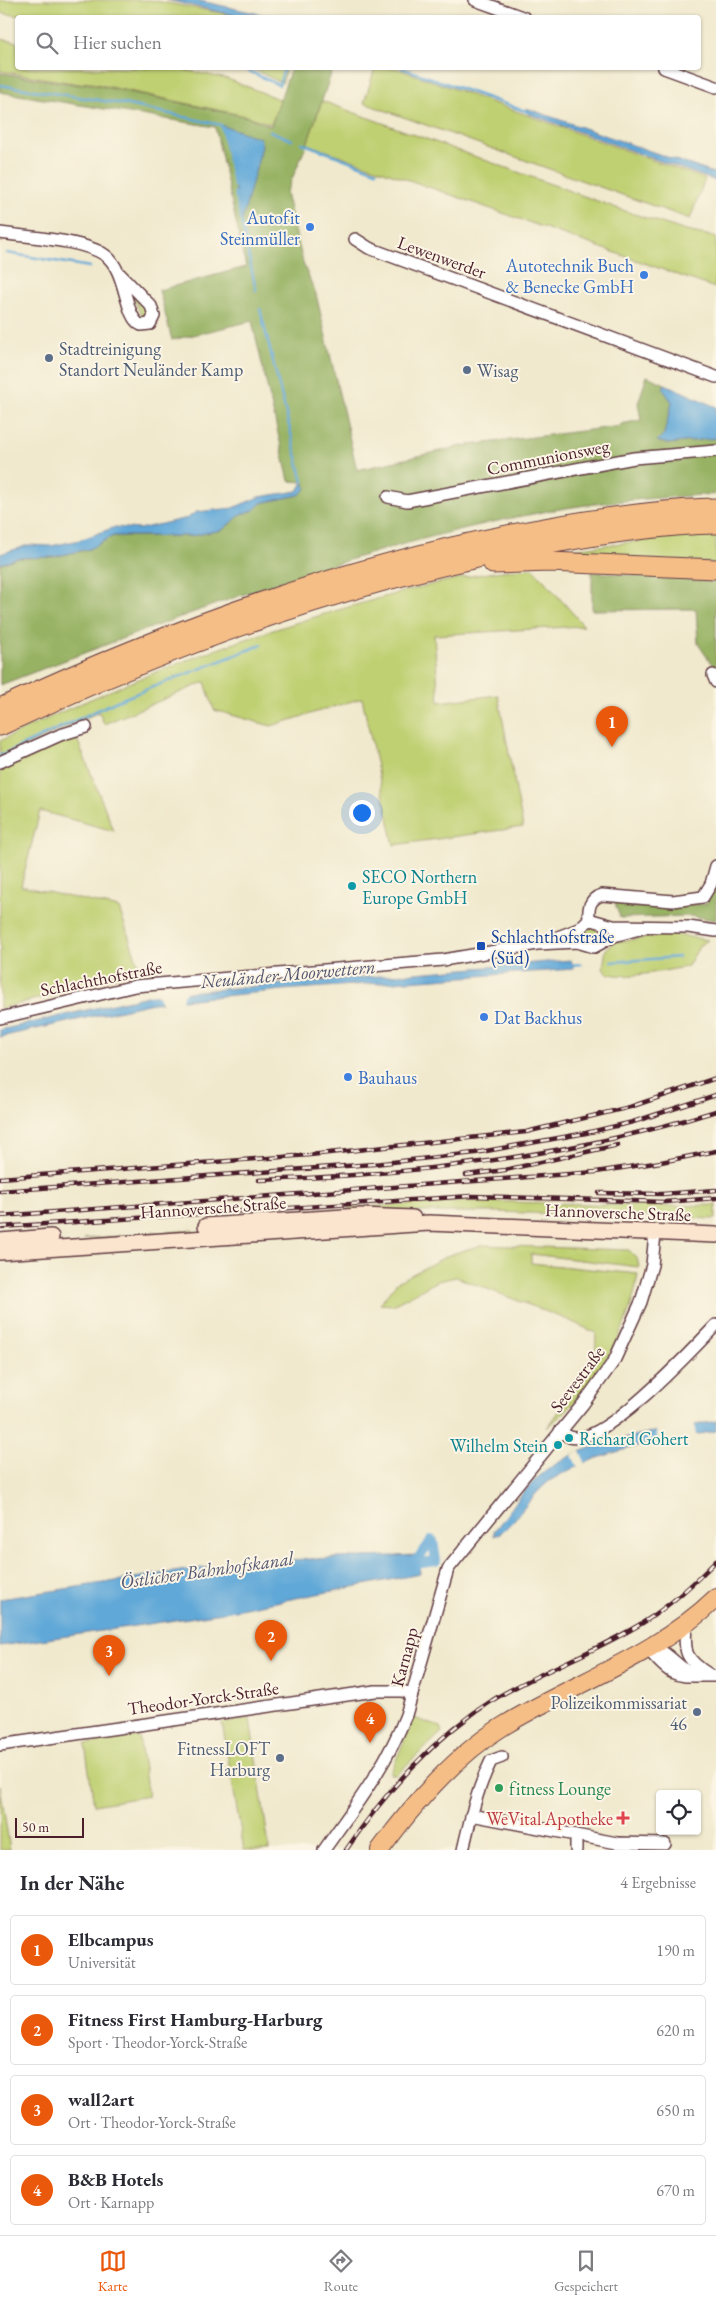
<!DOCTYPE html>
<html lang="de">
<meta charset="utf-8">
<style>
body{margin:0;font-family:"EB Garamond",serif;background:#f2f2f3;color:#2b2b33}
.controls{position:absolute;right:15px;bottom:15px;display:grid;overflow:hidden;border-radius:5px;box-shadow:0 1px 4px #0004}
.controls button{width:45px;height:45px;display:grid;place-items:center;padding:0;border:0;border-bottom:1px solid #e1e1e2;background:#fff;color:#2b2b33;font:25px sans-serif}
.scale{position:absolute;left:15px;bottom:12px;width:69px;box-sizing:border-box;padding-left:5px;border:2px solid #4a1f2b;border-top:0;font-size:14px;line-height:18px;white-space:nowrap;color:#4a1f2b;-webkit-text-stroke:4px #fcf5e5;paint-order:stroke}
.you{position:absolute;left:361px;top:812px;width:18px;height:18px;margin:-12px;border:4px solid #fff;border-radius:50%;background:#1a73e8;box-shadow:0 0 0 8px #1a73e833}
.badge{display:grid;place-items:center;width:32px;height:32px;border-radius:50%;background:#ea580c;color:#fff;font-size:16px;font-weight:700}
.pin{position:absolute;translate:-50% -41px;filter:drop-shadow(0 1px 2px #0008)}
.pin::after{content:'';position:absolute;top:26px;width:18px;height:15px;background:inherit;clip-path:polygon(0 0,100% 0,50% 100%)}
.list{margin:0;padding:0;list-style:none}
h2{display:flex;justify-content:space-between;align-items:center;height:65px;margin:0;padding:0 20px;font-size:21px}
h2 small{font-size:16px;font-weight:400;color:#7c7c81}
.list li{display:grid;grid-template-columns:32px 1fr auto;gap:15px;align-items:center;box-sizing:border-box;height:70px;margin:0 10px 10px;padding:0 10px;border:1px solid #e1e1e2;border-radius:5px}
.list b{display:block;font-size:19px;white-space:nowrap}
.list p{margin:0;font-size:16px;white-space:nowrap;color:#7c7c81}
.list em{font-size:16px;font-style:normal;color:#7c7c81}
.icon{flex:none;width:28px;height:28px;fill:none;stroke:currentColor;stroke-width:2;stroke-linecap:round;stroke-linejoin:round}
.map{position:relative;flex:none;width:716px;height:1850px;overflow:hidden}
.search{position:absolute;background:#fff;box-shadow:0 1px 4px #0004;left:15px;right:15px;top:15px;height:55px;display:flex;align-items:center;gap:12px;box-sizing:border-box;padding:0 18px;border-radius:5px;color:#7c7c81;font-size:19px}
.sheet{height:385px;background:#fff}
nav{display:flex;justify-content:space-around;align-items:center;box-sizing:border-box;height:70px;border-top:1px solid #e1e1e2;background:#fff;font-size:14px;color:#7c7c81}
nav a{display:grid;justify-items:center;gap:2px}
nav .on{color:#ea580c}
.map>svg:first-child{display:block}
</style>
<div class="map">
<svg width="716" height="1850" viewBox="0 0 716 1850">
<rect width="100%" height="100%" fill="#fcf5e5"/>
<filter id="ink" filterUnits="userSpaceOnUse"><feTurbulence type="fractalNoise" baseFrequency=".02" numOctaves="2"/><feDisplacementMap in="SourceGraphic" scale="10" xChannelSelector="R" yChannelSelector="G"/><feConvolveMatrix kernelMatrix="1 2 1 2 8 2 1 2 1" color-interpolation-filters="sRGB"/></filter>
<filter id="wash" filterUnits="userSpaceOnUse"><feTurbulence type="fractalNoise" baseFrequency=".0096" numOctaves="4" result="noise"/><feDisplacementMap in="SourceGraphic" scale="20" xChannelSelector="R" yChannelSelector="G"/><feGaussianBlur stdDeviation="1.12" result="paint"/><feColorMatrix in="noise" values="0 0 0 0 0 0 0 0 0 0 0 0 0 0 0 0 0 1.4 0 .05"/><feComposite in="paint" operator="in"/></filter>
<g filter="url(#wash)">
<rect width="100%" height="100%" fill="#f0e9cd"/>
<g fill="#bfd072" stroke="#84784e">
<polygon points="0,0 151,0 242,17 35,18 0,13"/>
<polygon points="0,39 17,42 18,68 175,68 228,79 281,100 271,124 250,117 87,82 80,84 0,71"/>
<polygon points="251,68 287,68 282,83"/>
<polygon points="375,68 396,68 705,179 690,219 364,103"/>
<polygon points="322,101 625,211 686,231 716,237 715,288 307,144"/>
<polygon points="132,294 147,311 146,317 142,317"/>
<polygon points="688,535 716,535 716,563 532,554"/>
<path d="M533,568l51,58 -150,9 5,67 59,-7 25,132 -129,18 -32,-147 -91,28 -57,-16 -9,-28 -101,42 -5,-12 -99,46v-17c114,-56 234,-102 356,-136 59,-17 116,-33 177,-37z"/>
<polygon points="77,739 114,831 40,811 21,886 119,908 140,970 0,1009 0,770 66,740"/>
<circle cx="592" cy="933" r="5.5"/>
<path d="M672,934l36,6 -8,5 -12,21c-17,4 -69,15 -83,6l-2,-4 3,-19 9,-7z"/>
<polygon points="472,1201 663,1206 716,1205 716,1219 496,1212 348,1212 348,1207"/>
<polygon points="192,1230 194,1232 84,1239"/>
<path d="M481,1245l148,5 8,8 2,9 -108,-13v9l107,11c-9,62 -44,113 -91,154l48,-65 1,-30 -28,-13 -112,-43 -18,4 -45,24 -13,-1 17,-22 52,-27z"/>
<polygon points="414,1718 440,1727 442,1732 396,1775 390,1774"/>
<polygon points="250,1719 268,1840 269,1850 244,1850 222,1723"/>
<polygon points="139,1736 148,1796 94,1805 85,1744"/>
<polygon points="0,1786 10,1850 0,1850"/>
</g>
<g fill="#97b264" stroke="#706848">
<path d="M291,68h42l-26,76 -21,49 18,73 12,28 41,176 105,-24 159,-20v-2l20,-4 -3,-17 9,-27 18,8 -2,5 9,13 -8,32 -7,7 11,3 48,-6v56c-58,4 -116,7 -173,18 -187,34 -366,106 -543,173v-121l17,-6 36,-1 36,-8 24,-13h78l31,-6 20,-16 12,-4 7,-7 38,-8 7,-6 -3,-7 -14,-1 -37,-160 -80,19 -13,-50 87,-23 -31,-140 -215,-35v-19l80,12 6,-2 162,34 23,9z"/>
<polygon points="592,572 716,582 716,670 698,644 696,609 592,610"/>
<polygon points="716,887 716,920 690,916 620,918 614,900 633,907 706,904"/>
</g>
<g fill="#61a8d8" stroke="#566482">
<polygon points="167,0 196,0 273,17 242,17"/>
<polygon points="526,108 716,174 716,181 527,113"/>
<polygon points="221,125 260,138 262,146 242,221"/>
<polygon points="665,384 716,407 716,438 668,444 657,441 664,434 672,402 663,389"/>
<polygon points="303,482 306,489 299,495 261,503 254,510 242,514 222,530 191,536 113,536 89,549 53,557 17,558 0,564 0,554 29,545 51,546 80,540 115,527 139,529 188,518 196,512 233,508 259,497 298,491"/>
<polygon points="571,960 574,969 283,990 153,1003 0,1037 0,1030 152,995"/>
<path d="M716,1421v10c-57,10 -115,19 -165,49 -18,11 -41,52 -57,56v-5c13,-15 24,-34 38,-48 47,-47 123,-49 184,-62z"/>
<polygon points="419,1555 420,1574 209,1615 0,1646 0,1599 193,1569 282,1560"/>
</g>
<g fill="#f0e9cd">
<polygon points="189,990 183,995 182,1002 163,1004 156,992"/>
<polygon points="694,1423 696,1436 658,1443 656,1430"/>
<polygon points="580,1451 586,1464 578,1468 572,1455"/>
</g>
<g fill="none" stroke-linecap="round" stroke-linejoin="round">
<g stroke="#61a8d8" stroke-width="2.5">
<polyline points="242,68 279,85 284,68"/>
<polyline points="402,68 528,112"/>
<polyline points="0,85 124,104 221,125 234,186"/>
<polyline points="270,131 292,140"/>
<polyline points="302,143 376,171"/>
<polyline points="235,192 256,290"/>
<polyline points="7,253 90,267"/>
<polyline points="260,309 303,482"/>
<polyline points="0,756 117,701 261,645"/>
<polyline points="611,962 679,957"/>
<polyline points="570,965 581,964"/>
</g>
<path stroke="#61a8d8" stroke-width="10" d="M407,1565l29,-4 -3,-20 -2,-1c-5,11 -11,14 -17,24"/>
</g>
</g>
<g filter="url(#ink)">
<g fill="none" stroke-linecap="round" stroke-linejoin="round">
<g stroke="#633d43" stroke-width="14">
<g id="minor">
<polyline points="475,0 525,18"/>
<polyline points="664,68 716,87"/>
<path d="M0,233c28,4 83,7 105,22 22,15 19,63 36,70l9,-1 4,-8 -3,-10 -31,-32"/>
<polyline points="355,239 369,248 716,377"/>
<polyline points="388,497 407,501 634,458 716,451"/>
<polyline points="713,675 716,682"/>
<polyline points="0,762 60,735 86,727"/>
<path d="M589,921c-1,-13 0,-22 13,-26l71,6 30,-4 8,-13 5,-18"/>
<polyline points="550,940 579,929 586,922 592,920 613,926 688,927 716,931"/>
<polyline points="0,1018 135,986 443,960 537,944 577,942 594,947 614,936 643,928"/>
<path d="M560,1431c3,2 7,5 10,6 32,11 124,-89 146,-112"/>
<path d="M686,1623c-2,29 -2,36 24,52"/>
<path d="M648,1649c27,33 29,26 68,27"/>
<path d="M648,1649c21,-2 28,21 47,25"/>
<polyline points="0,1745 375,1691 402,1691 412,1694"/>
<polyline points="471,1815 617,1843 665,1844"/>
<path d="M324,1850c31,-44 63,-85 82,-135l42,-146 135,-165 31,-43 27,-59 11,-37 3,-32"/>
<path d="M463,1850c7,-30 14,-61 28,-89l11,-4"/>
<polyline points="576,1850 576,1835"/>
</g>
</g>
<g stroke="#633d43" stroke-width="18">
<g id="secondary">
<polyline points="206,1226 360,1216 413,1218"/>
<polyline points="0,1241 51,1237"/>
<polyline points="0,1252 429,1223 716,1235"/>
</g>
</g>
<g stroke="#633d43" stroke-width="20">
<path id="primary" d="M380,1850c34,-47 75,-95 125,-125 71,-43 151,-69 211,-127"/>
</g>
<g stroke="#633d43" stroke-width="21">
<g id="trunk">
<polyline points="493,564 549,562 716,569"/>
<path d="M0,708c176,-82 363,-149 555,-182 53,-9 107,-17 161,-18"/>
<path d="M0,726c176,-83 362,-151 555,-183 54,-10 106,-18 161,-19"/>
</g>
</g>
<use href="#minor" stroke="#fff" stroke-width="11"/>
<use href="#secondary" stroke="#fbe5cf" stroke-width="15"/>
<use href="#primary" stroke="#f6be87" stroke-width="18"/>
<use href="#trunk" stroke="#f6be87" stroke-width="19"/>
<g stroke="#4a1f2b" stroke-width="4.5">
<g id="rail">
<polyline points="466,1175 505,1170 618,1145"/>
<polyline points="0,1178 310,1155 526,1132 630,1107 716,1078"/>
<path d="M259,1180c153,-5 310,-23 457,-69"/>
<polyline points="0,1191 374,1164 475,1153 586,1133 633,1122 716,1095"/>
<polyline points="599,1193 662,1194 716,1190"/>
<polyline points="0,1216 596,1172 661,1162 716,1151"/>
<polyline points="0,1227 472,1196 665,1202 716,1198"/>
<path d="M346,1850c41,-60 88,-113 150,-152 48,-28 101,-47 148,-76 27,-17 50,-39 72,-61"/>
</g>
</g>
<use href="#rail" stroke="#fcf5e5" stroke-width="2.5" stroke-dasharray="8" stroke-linecap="butt"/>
</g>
</g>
<g fill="#3f7fe0" stroke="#fcf5e5" stroke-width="2">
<circle cx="310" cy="227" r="5"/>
<circle cx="644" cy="275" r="5"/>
<circle cx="484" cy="1017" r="5"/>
<circle cx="348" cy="1077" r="5"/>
</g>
<g fill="#5c6f8a" stroke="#fcf5e5" stroke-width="2">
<circle cx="49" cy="358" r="5"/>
<circle cx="467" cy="370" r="5"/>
<circle cx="697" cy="1712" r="5"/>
<circle cx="280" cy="1758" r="5"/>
</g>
<g fill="#0f9aa8" stroke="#fcf5e5" stroke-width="2">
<circle cx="352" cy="886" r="5"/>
<circle cx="569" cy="1438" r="5"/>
<circle cx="558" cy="1445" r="5"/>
</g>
<rect fill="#1a4fb4" stroke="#fcf5e5" stroke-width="2" x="476" y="941" width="10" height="10" rx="2.5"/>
<circle fill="#2e9e5b" stroke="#fcf5e5" stroke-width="2" cx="499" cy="1788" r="5"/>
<path fill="#e0444e" stroke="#fcf5e5" stroke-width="2" d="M620.5 1810.5h5v5h5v5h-5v5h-5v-5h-5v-5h5z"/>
<g text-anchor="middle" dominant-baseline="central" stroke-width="4" stroke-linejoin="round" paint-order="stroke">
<g font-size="18" fill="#366cbe" stroke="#fcf5e5" text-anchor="end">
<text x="300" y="217">Autofit<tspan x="300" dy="21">Steinmüller</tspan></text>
<text x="634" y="265">Autotechnik Buch<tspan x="634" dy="21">&amp; Benecke GmbH</tspan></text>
<text x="494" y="1017" text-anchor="start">Dat Backhus</text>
<text x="358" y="1077" text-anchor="start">Bauhaus</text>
</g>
<g font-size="18" fill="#4a1f2b" stroke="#fcf5e5">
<text transform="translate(442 257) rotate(20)">Lewenwerder</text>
<text transform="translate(548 457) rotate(-11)">Communionsweg</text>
<text transform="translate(101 978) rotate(-11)">Schlachthofstraße</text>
<text transform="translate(213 1207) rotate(-4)">Hannoversche Straße</text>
<text transform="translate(618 1212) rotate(2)">Hannoversche Straße</text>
<text transform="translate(577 1379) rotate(-53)">Seevestraße</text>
<text transform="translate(404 1657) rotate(-75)">Karnapp</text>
<text transform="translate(203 1698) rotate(-8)">Theodor-Yorck-Straße</text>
</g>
<g font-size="18" fill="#4e5e75" stroke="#fcf5e5" text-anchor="start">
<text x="59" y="348">Stadtreinigung<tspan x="59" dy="21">Standort Neuländer Kamp</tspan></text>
<text x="477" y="370">Wisag</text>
<text x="687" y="1702" text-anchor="end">Polizeikommissariat<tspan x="687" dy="21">46</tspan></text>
<text x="270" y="1748" text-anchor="end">FitnessLOFT<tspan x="270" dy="21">Harburg</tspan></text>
</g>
<g font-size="18" fill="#0d838f" stroke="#fcf5e5" text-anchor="start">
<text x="362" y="876">SECO Northern<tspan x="362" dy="21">Europe GmbH</tspan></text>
<text x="579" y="1438">Richard Gohert</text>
<text x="548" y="1445" text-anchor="end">Wilhelm Stein</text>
</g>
<g font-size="18" fill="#164399" stroke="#fcf5e5" text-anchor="start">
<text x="491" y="936">Schlachthofstraße<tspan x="491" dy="21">(Süd)</tspan></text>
</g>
<g font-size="18" fill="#27864d" stroke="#fcf5e5" text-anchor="start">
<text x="509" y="1788">fitness Lounge</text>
</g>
<g font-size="18" fill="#be3a42" stroke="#fcf5e5" text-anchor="end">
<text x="613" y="1818">WeVital Apotheke</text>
</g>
<g font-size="19" font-style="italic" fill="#535670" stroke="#fcf5e5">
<text transform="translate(288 974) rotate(-5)">Neuländer Moorwettern</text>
<text transform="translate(207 1570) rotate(-8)">Östlicher Bahnhofskanal</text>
</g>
</g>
</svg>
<div class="controls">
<button><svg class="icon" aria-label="locate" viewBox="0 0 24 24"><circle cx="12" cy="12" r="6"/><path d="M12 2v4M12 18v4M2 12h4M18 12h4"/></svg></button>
</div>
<div class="scale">50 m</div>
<div class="you"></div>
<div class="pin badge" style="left:612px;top:747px">1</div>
<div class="pin badge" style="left:271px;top:1661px">2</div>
<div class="pin badge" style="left:109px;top:1676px">3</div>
<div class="pin badge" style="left:370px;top:1743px">4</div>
<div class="search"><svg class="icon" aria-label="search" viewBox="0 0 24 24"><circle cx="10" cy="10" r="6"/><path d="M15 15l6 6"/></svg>Hier suchen</div>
</div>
<section class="sheet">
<h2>In der Nähe<small>4 Ergebnisse</small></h2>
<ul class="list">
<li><span class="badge">1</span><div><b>Elbcampus</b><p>Universität</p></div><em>190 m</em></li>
<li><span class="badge">2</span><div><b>Fitness First Hamburg-Harburg</b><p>Sport · Theodor-Yorck-Straße</p></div><em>620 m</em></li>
<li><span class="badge">3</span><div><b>wall2art</b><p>Ort · Theodor-Yorck-Straße</p></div><em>650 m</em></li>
<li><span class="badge">4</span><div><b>B&amp;B Hotels</b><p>Ort · Karnapp</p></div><em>670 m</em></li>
</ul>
</section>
<nav>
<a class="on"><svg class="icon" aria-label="map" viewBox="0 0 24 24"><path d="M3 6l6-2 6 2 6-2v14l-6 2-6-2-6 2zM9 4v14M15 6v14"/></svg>Karte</a>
<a><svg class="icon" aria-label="directions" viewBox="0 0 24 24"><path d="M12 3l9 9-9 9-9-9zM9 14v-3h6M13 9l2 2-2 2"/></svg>Route</a>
<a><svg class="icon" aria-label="saved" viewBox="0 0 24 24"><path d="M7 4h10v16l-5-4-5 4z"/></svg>Gespeichert</a>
</nav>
